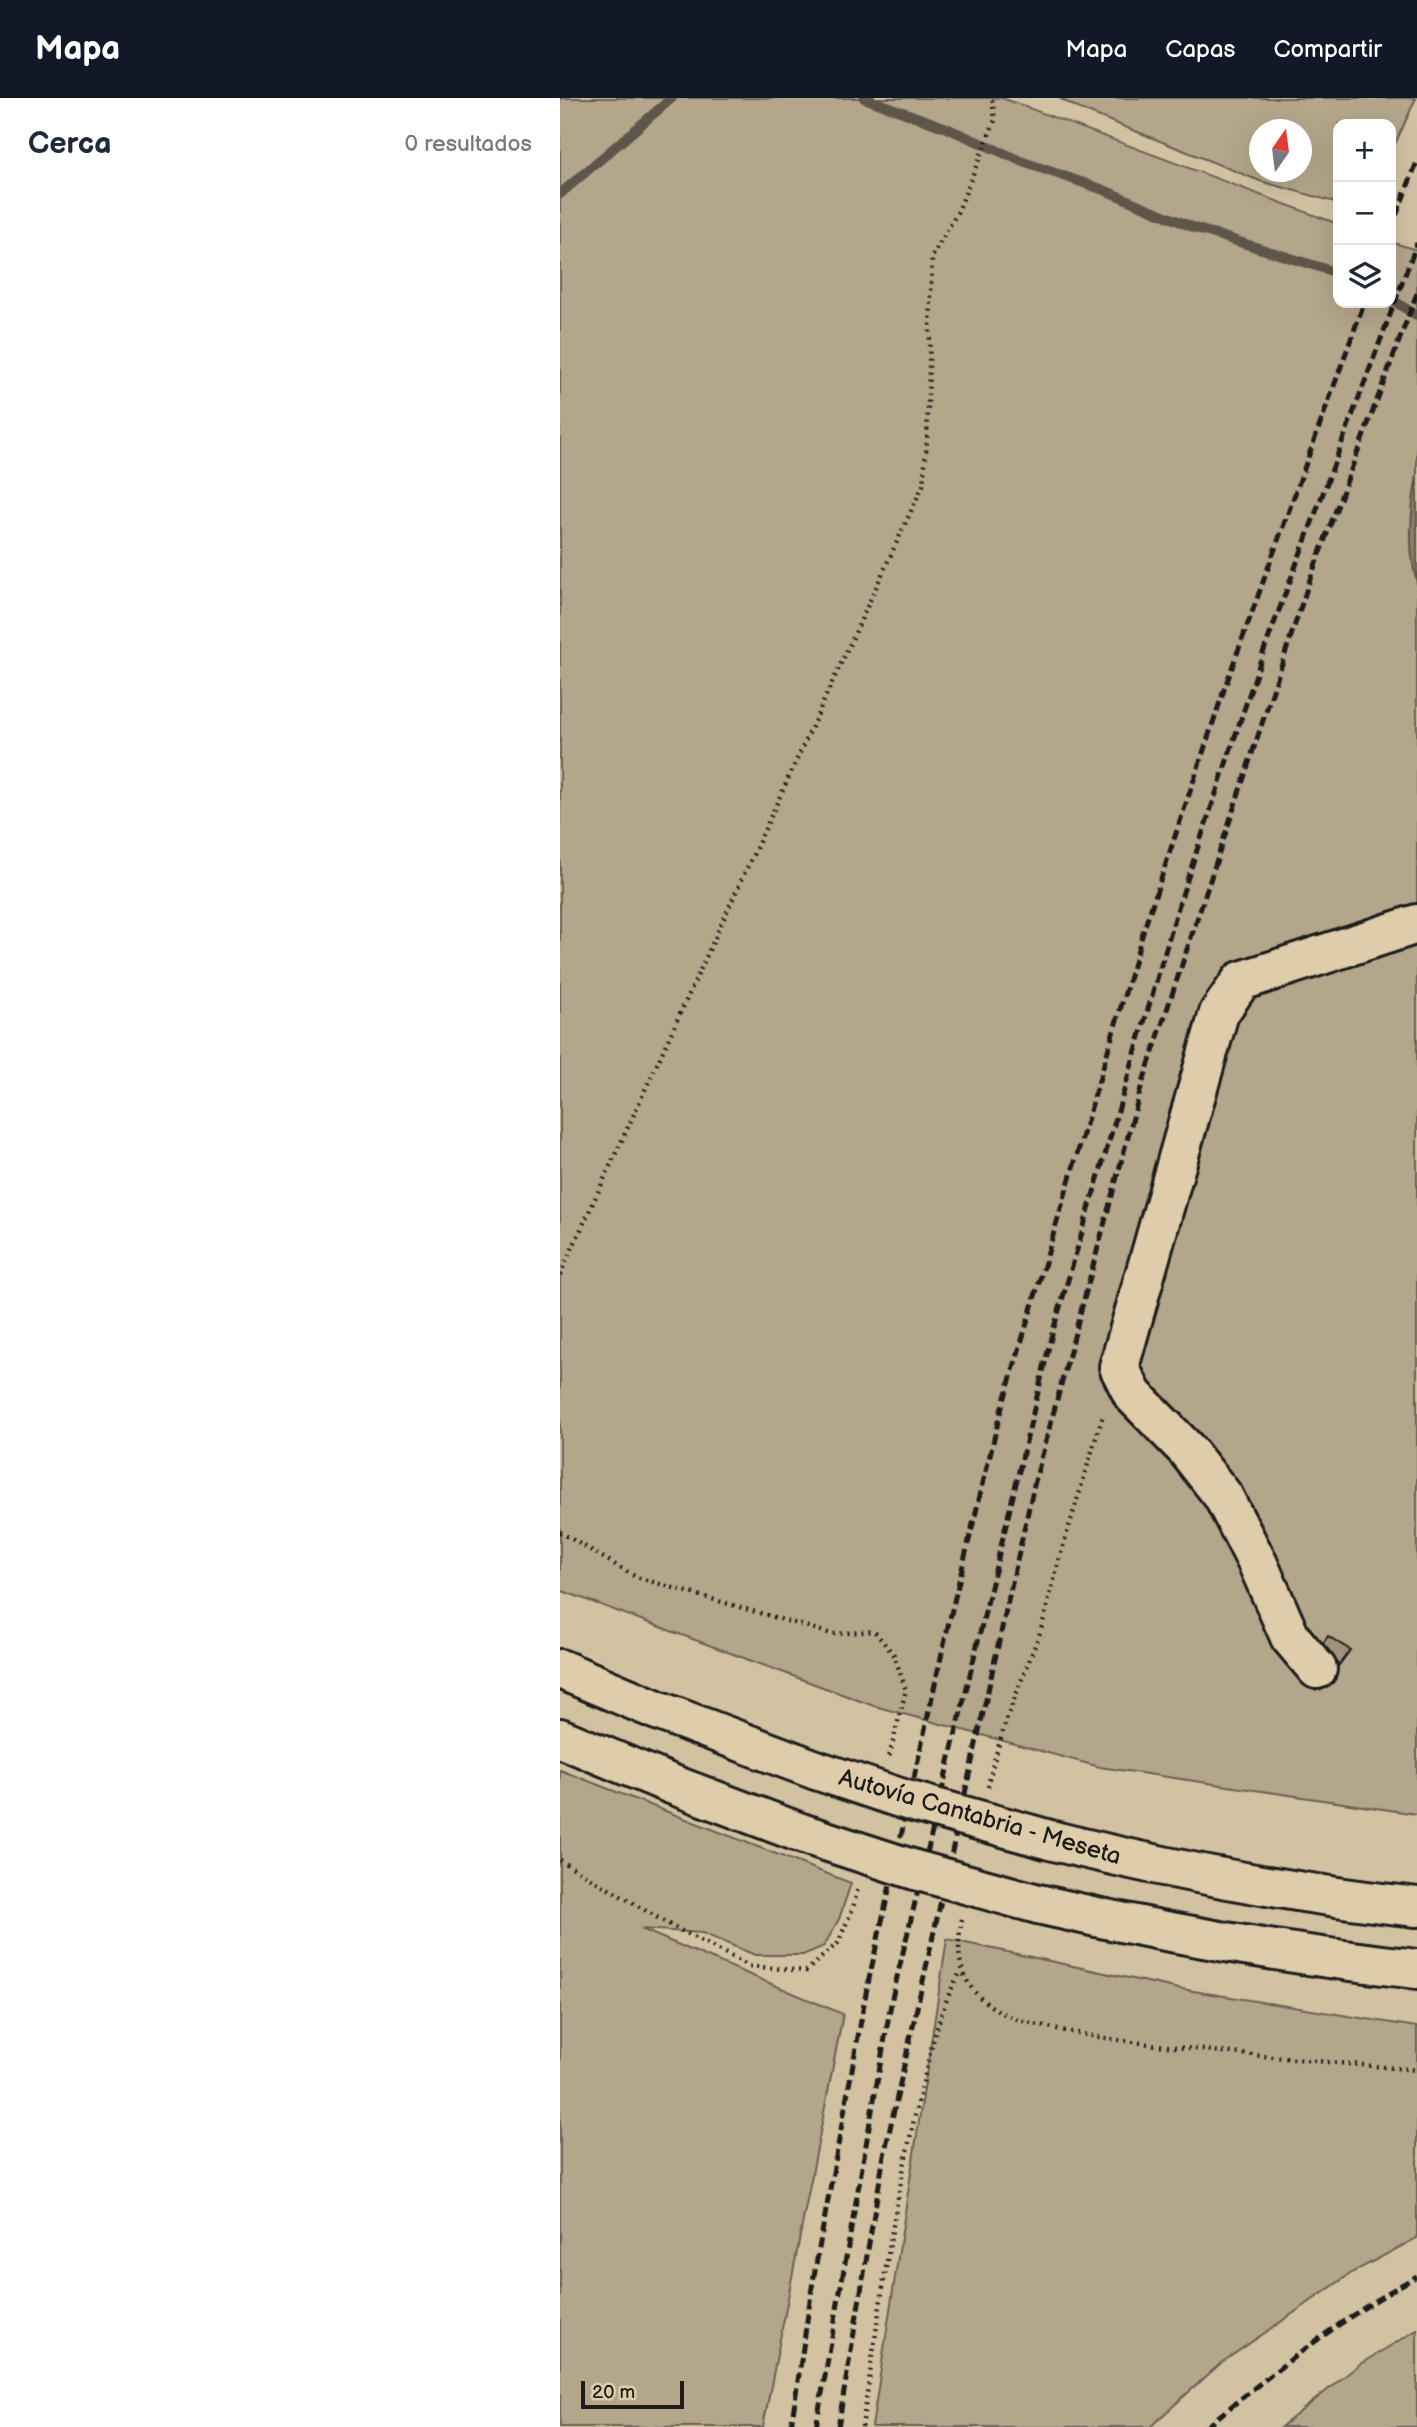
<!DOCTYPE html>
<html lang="es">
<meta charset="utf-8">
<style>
body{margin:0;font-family:"Balsamiq Sans",sans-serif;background:#f2f2f3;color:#1f2937}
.controls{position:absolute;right:21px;top:21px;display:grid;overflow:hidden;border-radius:14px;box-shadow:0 7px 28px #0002}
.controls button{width:63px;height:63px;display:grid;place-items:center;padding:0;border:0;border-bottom:2px solid #e0e1e3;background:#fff;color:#1f2937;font:35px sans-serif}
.compass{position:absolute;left:689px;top:21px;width:63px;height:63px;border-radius:50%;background:#fff;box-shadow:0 7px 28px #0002;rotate:14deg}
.scale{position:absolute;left:21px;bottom:18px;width:103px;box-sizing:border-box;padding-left:7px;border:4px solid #1c1c1c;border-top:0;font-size:19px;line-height:24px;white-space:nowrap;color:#1c1c1c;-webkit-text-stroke:5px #deccaa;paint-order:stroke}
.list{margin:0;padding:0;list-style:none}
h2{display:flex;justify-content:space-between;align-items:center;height:91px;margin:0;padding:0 28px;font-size:30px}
h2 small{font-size:23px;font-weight:400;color:#747a83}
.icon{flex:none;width:38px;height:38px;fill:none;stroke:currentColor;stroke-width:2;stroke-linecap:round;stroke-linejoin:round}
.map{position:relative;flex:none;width:857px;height:2329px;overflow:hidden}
header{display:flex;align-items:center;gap:42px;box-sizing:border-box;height:98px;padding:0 35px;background:#111827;color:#fff}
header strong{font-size:33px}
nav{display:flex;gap:38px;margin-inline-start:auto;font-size:24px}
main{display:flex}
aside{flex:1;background:#fff}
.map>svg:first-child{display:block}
</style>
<header>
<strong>Mapa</strong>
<nav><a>Mapa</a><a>Capas</a><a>Compartir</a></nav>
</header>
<main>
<aside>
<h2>Cerca<small>0 resultados</small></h2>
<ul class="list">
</ul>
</aside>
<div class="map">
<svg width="857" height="2329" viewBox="0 0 857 2329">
<rect width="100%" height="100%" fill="#d2c2a2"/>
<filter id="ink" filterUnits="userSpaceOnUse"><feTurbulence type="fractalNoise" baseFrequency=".0143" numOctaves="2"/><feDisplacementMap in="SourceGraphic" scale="14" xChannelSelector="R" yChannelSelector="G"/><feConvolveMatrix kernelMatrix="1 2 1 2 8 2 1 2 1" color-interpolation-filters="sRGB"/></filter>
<g filter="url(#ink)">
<g fill="#b4a68b" stroke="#686154" stroke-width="2" fill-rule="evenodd">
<polygon points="0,0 442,0 778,126 778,205 831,205 831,144 857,152 857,1716 540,1669 314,1608 0,1492"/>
<path d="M499,0h357l-25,55v-29h-53v79l-78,-22 -180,-72zM699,32h42v42h-42z"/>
<polygon points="0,1672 291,1785 279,1821 264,1848 243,1857 195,1857 142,1835 81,1831 283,1916 203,2329 0,2329"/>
<polygon points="387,1841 615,1890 857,1929 857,2140 793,2174 661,2265 590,2329 312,2329"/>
<polygon points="857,2232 857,2329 721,2329 800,2266"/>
</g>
<path fill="#8a7f6c" stroke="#5e574c" stroke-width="2" d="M857,377v108c-10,-35 -6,-73 0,-108z"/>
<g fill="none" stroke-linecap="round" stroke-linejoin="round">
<g stroke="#5e574c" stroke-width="10">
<polyline points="304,0 384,29 466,65 544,92 635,130 778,175"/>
<polyline points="0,96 112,0"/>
<polyline points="831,201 857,218"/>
</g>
</g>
<polygon fill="#a0937d" stroke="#1c1c1c" stroke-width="2" points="768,1538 790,1552 779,1567 758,1552"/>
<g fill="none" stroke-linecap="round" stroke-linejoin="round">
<g stroke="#1c1c1c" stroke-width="44">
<polyline id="minor" points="757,1571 730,1539 698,1466 663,1398 626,1351 573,1297 559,1269 659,915 681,883 857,826"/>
</g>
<g stroke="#1c1c1c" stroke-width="44">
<g id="highway">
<polyline points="0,1571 97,1612 256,1672"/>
<polyline points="0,1640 111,1686 241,1735"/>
<path d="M490,1742c121,30 243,54 367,67"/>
<path d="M478,1806c125,29 251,51 379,65"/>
</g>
</g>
<g stroke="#1c1c1c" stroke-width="4.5" stroke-dasharray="2 5" stroke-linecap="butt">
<polyline points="0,1177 363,387 367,344 372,159 398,113 435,22 432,0"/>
<polyline points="0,1434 76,1479 272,1536 314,1533 334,1557 346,1592 329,1659"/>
<polyline points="428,1689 433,1666 448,1617 481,1532 501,1455 543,1317"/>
<polyline points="0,1762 105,1824 189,1868 246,1873 278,1845 293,1810 298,1790"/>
<path d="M402,1821c-8,39 -1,70 35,91 17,10 37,14 56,18 35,8 69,13 105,17 86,10 172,17 259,25"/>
<path d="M302,2329c17,-112 31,-225 59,-336 10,-41 18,-83 40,-120"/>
</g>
<use href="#minor" stroke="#deccaa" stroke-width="38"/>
<use href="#highway" stroke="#deccaa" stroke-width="38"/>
<g stroke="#1c1c1c" stroke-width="5" stroke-dasharray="10 5" stroke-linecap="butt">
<polyline points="831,131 857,64"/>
<polyline points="231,2329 253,2183 307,1890 388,1528 440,1316 584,831 665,589 804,205"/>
<polyline points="256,2329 332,1900 492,1236 620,803 703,555 857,145"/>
<polyline points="278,2329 324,2057 474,1387 581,990 749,484 857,195"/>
<path d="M646,2329c67,-55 135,-109 211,-151"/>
</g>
<g stroke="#1c1c1c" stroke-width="44" stroke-linecap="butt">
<g id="highway-bridge">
<polyline points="256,1672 343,1701 490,1742"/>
<polyline points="241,1735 355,1772 478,1806"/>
</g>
</g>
<use href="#highway-bridge" stroke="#deccaa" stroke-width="38"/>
</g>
</g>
<g text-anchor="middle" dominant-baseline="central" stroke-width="7" stroke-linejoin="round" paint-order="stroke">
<g font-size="24" fill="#1c1c1c" stroke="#deccaa">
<text transform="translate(420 1719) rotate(16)">Autovía Cantabria - Meseta</text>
</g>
</g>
</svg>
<div class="controls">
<button>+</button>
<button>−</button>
<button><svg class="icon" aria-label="layers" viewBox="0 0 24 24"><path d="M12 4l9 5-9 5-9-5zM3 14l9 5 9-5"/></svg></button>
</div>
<svg class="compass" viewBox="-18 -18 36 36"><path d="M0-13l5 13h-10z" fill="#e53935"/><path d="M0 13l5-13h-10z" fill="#747a83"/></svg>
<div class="scale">20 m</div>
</div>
</main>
